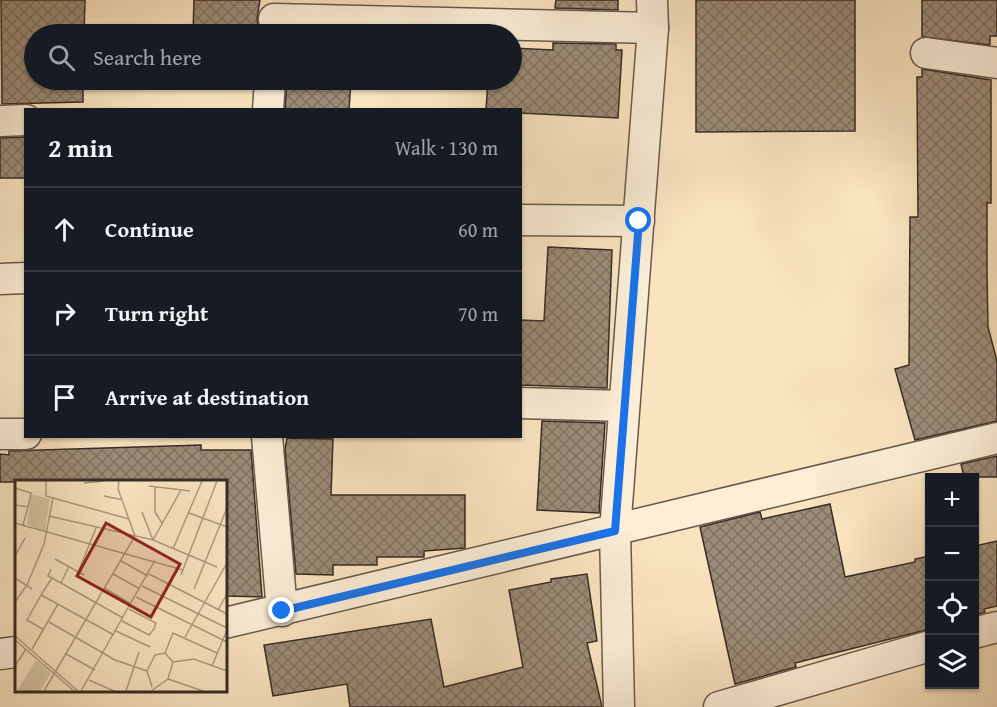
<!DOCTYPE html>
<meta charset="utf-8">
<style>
body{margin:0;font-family:"Gentium Book Plus",serif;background:#242831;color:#f1f3f6}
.controls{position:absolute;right:18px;bottom:18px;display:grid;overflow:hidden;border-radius:0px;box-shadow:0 2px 4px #0004}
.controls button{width:54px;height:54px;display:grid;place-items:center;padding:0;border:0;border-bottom:2px solid #363941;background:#171b24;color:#f1f3f6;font:30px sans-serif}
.stop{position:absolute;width:18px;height:18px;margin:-14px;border:4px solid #1a73e8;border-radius:50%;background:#fff}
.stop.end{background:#1a73e8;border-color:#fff;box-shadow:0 2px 6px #0008}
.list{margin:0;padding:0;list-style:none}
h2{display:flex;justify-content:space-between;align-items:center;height:78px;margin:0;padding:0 24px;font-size:26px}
h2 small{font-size:20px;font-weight:400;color:#9ea1a6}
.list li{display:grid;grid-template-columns:39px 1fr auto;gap:18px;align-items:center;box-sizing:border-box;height:84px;padding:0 24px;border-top:2px solid #363941}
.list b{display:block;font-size:22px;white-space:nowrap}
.list em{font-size:20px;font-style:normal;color:#9ea1a6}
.icon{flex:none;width:33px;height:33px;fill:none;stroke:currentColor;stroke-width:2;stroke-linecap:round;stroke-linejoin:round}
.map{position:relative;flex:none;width:997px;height:707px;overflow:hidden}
.search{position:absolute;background:#171b24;box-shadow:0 2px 4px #0004;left:24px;top:24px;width:498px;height:66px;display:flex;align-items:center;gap:15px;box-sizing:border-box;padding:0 21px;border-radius:33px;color:#9ea1a6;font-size:22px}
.panel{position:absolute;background:#171b24;box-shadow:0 2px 4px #0004;left:24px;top:108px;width:498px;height:330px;border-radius:0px}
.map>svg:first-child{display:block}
</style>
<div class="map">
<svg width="997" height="707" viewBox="0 0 997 707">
<defs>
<pattern id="building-cross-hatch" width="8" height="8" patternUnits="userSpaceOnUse" patternTransform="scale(1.5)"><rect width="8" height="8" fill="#9c8b76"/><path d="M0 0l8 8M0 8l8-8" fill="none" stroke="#807261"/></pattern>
</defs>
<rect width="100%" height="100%" fill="#f9e4c0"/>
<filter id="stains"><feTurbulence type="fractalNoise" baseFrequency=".00333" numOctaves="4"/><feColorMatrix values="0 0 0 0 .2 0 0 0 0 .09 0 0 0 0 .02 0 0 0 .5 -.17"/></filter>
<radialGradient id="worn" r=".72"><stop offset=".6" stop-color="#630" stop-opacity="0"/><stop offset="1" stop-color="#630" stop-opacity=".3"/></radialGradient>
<g fill="url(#building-cross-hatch)" stroke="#382b25" stroke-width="1.5">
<polygon points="1,0 85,0 84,34 34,34 34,80 83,80 83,102 2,104"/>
<polygon points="194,0 260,0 257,19 259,34 193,34"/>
<polygon points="556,0 618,0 618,10 555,8"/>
<polygon points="696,0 855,0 855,131 696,132"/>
<polygon points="922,0 997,0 997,36 990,36 990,45 922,37"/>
<polygon points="553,43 616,44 616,50 622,50 618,118 520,113 520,110 486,110 488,80 512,80 512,48 553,50"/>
<polygon points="922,69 991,80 991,203 987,203 987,273 988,327 997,361 997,421 915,440 895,369 909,365 910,217 918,217 917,77 922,77"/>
<polygon points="287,80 351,80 349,110 285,110"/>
<polygon points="26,137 26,178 0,178 0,138"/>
<polygon points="548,247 612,250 607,388 520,385 520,320 544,321"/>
<polygon points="542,421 605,423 599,513 537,510"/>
<polygon points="287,438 333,439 331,495 465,495 465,548 424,551 424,557 377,557 377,565 333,565 333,575 296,574 285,449"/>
<polygon points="201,445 201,450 251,450 262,597 225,596 225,482 0,482 0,454 9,455 9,451"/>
<polygon points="997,456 997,477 964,477 961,464"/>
<polygon points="830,504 845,577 915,562 915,559 930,556 930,629 795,663 796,667 735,684 700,527 760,512 762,519"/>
<polygon points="997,541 997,606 984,609 985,612 975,615 975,546"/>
<polygon points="587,574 597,641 587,643 602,707 350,707 347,684 273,696 264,645 431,619 444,687 523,667 509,590 551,582 551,579"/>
</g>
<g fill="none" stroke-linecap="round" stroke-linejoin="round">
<g stroke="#68594c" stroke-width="33">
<g id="street">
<polyline points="274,19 653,28"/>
<polyline points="926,53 997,63"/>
<polyline points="268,110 270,80"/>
<polyline points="0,121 26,120"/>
<polyline points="520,220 639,221"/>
<polyline points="0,279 26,278"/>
<polyline points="520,403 624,406"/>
<polyline points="0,434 26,434"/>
<polyline points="267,436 282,611"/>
<polyline points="225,623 997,438"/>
<polyline points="974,633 997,627"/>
<polyline points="0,654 16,652"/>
<polyline points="619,707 615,531 653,28 652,0"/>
<polyline points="719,707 930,646"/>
</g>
</g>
<use href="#street" stroke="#fbedd6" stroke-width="30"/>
</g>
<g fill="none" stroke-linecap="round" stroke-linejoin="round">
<polyline stroke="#1a73e8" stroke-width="8" points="282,611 615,531 639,221"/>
</g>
<g transform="translate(15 480)">
<rect width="212" height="212" fill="#f9e4c0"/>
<path d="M16,14l19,5 -5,33 -18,-8zM21,180l15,13 -11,18h-18l-4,-2z" fill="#d8c5a6"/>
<path fill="none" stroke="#ac9a82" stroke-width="1.5" d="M69,3l20,-2M134,6l41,5M140,7v25l7,11M0,8l16,5 -3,14 -13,-2M89,16l19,4M38,18l76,21M127,32l11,28 64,27M174,33l38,14M34,36l104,24 28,-50M0,43l168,47M8,45l5,-18M158,69l29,-68M0,76l10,-18M40,79l29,16M106,81l27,15M36,89l-3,7 4,2 -11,17 73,40M64,90l17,-42M98,94l27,15M134,94l78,40M166,95l36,-94M0,98l17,11M37,98l71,40M46,103l8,-17M127,106l85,42M89,108l27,16M179,109l33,-81M26,115l-14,25 17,10M121,117l91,45M0,122l12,-17 17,-41 9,-46 -7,-2v-15M203,130l9,-16M107,141l27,14 5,-6 2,-6 -27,-14M34,142l66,38 32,11M101,151l34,16M0,156l63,55M170,157l42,-74M0,160l59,51M17,169l26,-45M150,173l8,-20 44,20M51,174l29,16M158,182l21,-3 33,12M0,186l11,-17M197,186l15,-36M153,199l35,12M74,200l25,11M29,211l91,-155 -17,-47 1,-8M66,211l74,-131M111,211l13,-39M136,211l17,-12 5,-17 -8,-9 -10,2 -8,16 5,16"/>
<path fill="#8f2418" fill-opacity="0.15" stroke="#8f2418" stroke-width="3" d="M91,43l74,41 -29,53 -74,-41z"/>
<rect width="212" height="212" fill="none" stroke="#382b25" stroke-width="3"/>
</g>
<rect width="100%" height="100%" filter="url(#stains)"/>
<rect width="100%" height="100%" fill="url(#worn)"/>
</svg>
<div class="controls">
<button>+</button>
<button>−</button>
<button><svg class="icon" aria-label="locate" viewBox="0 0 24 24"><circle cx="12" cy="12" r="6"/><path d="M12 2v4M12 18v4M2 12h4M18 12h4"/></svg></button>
<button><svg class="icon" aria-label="layers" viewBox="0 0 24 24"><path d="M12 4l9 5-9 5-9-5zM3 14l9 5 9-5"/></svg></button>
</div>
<div class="stop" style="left:639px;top:221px"></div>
<div class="stop end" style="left:282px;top:611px"></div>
<div class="search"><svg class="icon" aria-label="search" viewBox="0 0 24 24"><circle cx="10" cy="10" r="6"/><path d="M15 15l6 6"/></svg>Search here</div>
<section class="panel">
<h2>2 min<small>Walk · 130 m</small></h2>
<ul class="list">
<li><svg class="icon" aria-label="ahead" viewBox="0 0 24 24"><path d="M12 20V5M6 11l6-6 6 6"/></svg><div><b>Continue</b></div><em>60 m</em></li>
<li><svg class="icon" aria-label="right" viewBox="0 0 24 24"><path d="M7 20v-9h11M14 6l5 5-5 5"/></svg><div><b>Turn right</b></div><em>70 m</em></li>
<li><svg class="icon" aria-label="arrive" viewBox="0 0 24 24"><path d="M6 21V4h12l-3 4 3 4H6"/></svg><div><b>Arrive at destination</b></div></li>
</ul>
</section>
</div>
